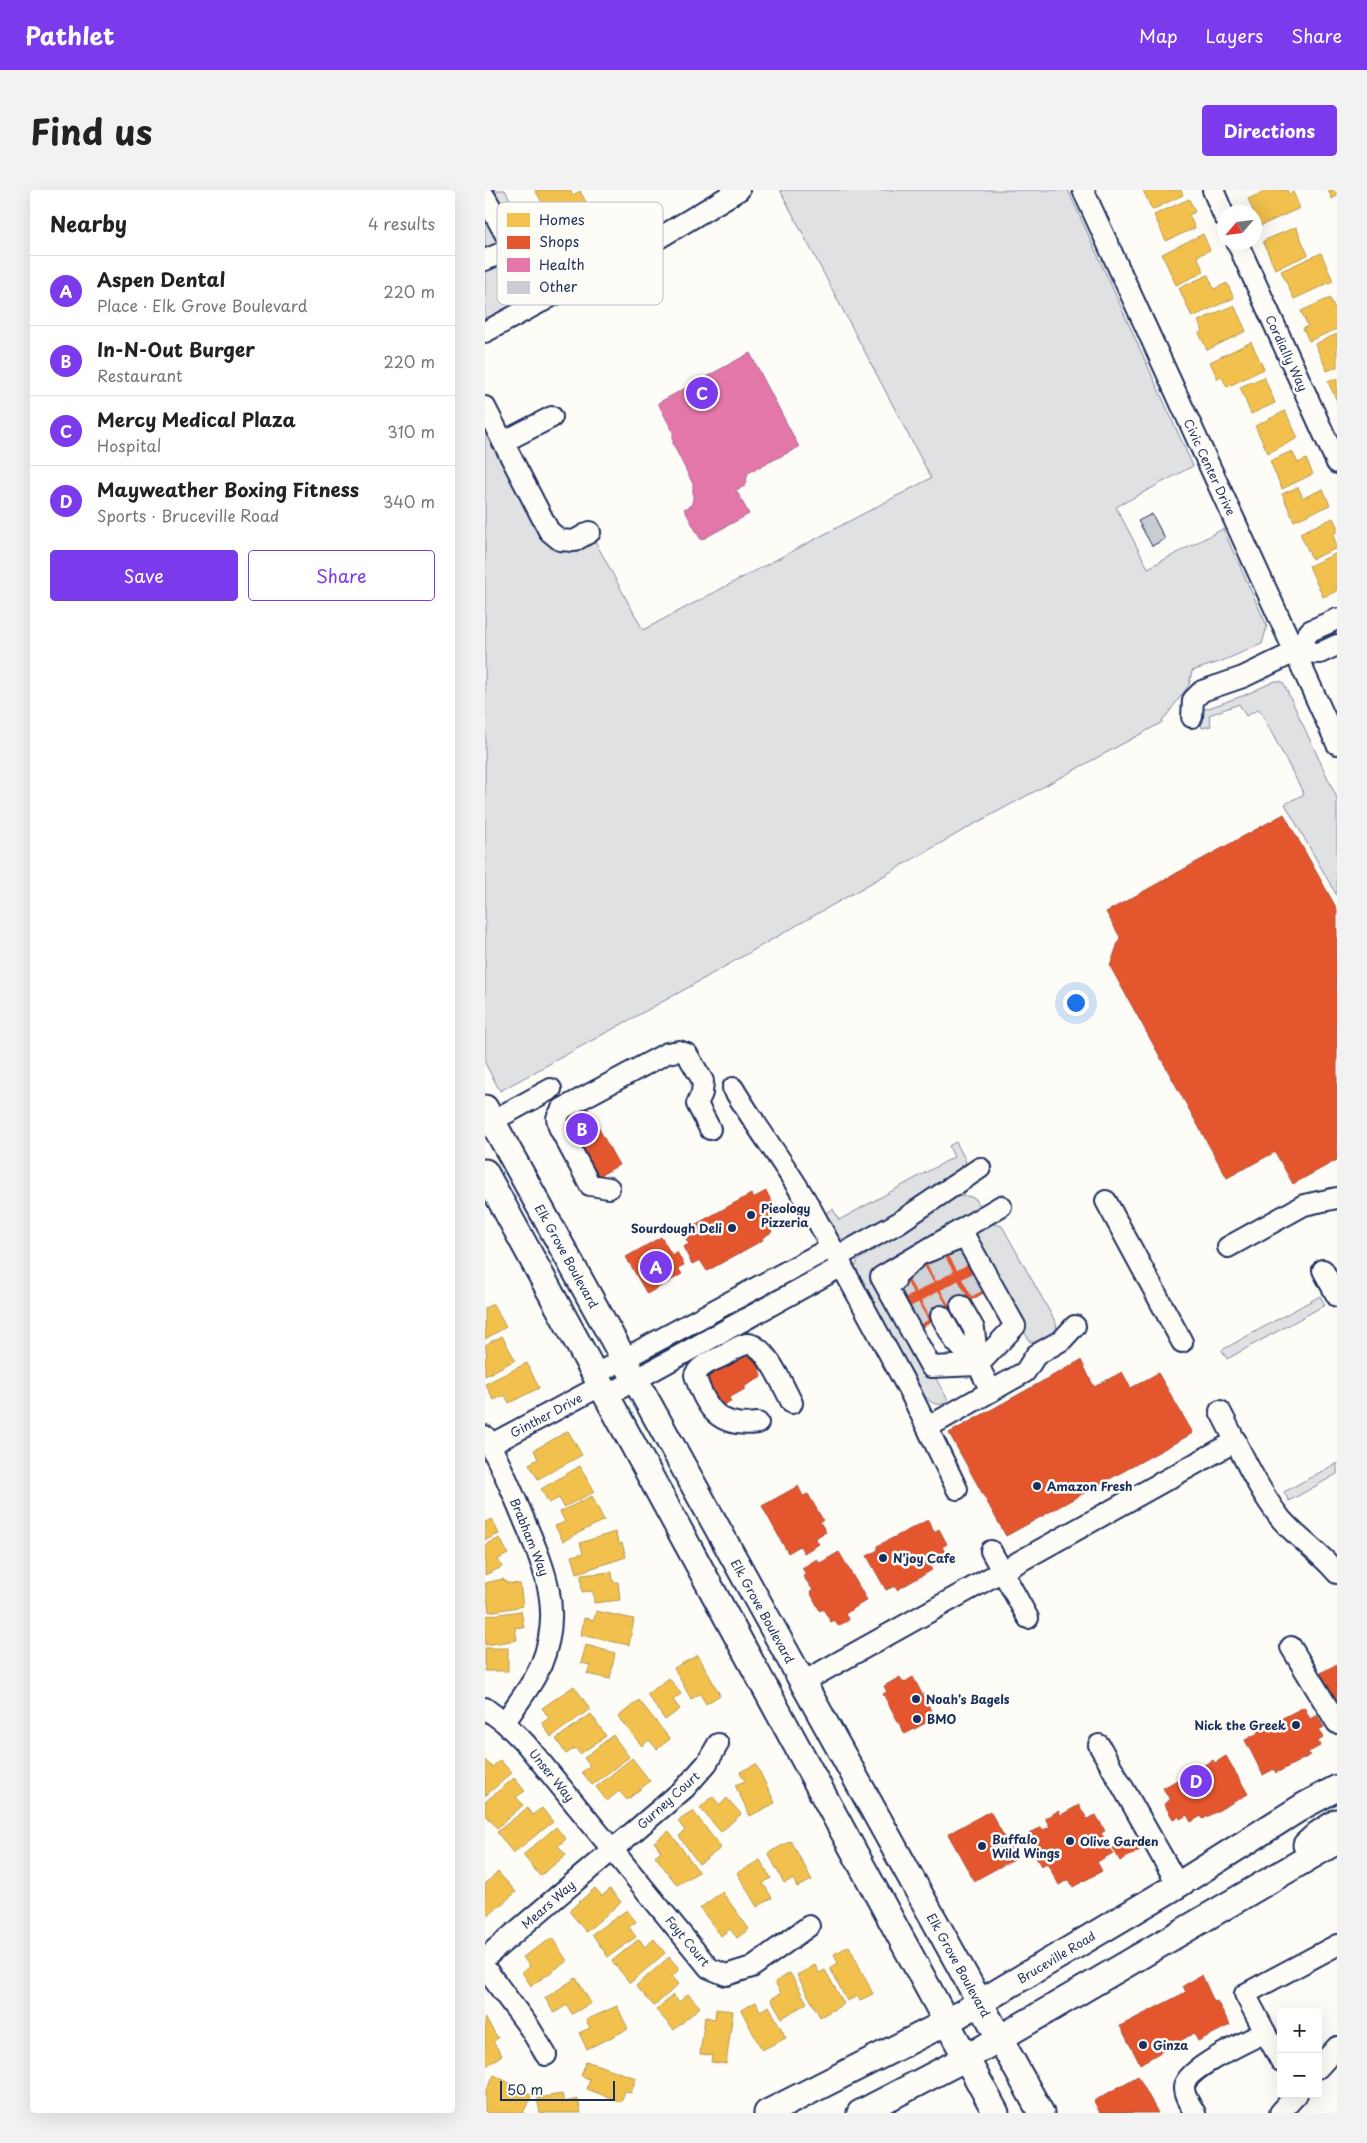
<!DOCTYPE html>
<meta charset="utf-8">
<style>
body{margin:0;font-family:"Playpen Sans",sans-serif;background:#f2f2f2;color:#222}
.controls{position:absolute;right:15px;bottom:15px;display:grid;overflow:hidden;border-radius:5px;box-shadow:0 5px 20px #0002}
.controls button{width:45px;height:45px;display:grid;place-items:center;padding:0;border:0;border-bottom:1px solid #e0e0e0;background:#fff;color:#222;font:25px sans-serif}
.compass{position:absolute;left:732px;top:15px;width:45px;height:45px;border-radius:50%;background:#fff;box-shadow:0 5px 20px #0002;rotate:242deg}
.scale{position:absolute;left:15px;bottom:12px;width:115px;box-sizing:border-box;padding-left:5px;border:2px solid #1b2f5e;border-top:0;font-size:14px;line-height:18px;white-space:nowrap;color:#1b2f5e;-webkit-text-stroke:4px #fdfcf7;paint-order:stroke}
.you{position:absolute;left:590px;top:812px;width:18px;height:18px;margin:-12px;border:4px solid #fff;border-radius:50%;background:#1a73e8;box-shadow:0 0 0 8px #1a73e833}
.badge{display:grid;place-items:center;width:32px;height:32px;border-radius:50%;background:#7c3aed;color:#fff;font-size:16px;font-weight:700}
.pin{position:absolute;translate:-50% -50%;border:2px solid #fff;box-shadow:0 1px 5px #0006}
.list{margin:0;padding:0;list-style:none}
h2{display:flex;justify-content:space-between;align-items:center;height:65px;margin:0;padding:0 20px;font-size:21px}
h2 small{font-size:16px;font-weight:400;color:#767676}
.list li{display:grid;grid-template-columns:32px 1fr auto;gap:15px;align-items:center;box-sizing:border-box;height:70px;padding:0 20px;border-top:1px solid #e0e0e0}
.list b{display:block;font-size:19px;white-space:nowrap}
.list p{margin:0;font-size:16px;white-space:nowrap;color:#767676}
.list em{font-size:16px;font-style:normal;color:#767676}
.actions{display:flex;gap:10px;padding:15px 20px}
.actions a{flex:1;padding:11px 0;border:1px solid #7c3aed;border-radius:5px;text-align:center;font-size:18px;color:#7c3aed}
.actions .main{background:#7c3aed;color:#fff}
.map{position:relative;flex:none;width:852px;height:1923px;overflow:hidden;border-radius:5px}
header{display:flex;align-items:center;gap:30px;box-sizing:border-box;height:70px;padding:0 25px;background:#7c3aed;color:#fff}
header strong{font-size:24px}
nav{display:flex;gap:28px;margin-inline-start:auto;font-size:18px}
.intro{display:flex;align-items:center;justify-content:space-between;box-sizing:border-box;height:120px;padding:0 30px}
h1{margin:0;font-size:35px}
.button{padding:12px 22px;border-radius:5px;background:#7c3aed;color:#fff;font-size:18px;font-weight:700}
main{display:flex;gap:30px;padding:0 30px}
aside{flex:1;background:#fff;border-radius:5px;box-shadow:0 5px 20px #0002}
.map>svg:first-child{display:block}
</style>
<header>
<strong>Pathlet</strong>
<nav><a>Map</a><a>Layers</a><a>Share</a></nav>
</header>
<div class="intro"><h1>Find us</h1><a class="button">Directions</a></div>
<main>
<aside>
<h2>Nearby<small>4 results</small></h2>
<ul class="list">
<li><span class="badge">A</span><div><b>Aspen Dental</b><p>Place · Elk Grove Boulevard</p></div><em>220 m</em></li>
<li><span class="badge">B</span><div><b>In-N-Out Burger</b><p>Restaurant</p></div><em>220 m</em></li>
<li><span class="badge">C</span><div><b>Mercy Medical Plaza</b><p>Hospital</p></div><em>310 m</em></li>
<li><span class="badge">D</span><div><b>Mayweather Boxing Fitness</b><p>Sports · Bruceville Road</p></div><em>340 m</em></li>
</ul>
<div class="actions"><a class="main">Save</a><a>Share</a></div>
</aside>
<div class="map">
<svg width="852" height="1923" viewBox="0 0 852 1923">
<rect width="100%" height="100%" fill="#fdfcf7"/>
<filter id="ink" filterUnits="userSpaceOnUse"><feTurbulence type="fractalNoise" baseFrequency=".02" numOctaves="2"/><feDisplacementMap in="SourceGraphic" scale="10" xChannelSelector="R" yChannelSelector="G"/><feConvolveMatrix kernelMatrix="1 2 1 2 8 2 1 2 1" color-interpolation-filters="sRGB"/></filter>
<g filter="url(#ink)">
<g fill="#e0e1e3" stroke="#7e88a0">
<polygon points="0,0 20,0 57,71 71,92 0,129"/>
<polygon points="295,0 583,0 708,276 631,317 663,378 738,339 782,436 777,454 737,471 707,481 704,495 676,533 484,637 197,801 15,901 0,873 0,217 64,341 105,342 158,440 446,288"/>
<polygon points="790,491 798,492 852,608 852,706 800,614 819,604 774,519 761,526 754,514 724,525 726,536 717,538 715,526 718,520 760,505"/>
<path d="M471,952l9,17 1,7 -5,6 -111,69c-16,-2 -19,-14 -26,-27l9,-5 6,11 115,-63 -5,-11z"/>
<path d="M483,1006l8,3 3,5 -2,4 -92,53 -6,5 -2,7 71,127 -2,3c-11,4 -16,-1 -23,-9l-68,-126 3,-8 99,-63z"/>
<path d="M506,1033l11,3 54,97 1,8c-8,7 -16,12 -27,11l-56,-99c-1,-12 8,-15 17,-20z"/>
<polygon points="835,1106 840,1115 742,1169 737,1160"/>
<polygon points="852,1273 852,1284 804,1311 799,1302"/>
</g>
<g fill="#f2c14e" stroke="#b29553">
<polygon points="50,0 85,0 88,5 95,1 102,14 99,15 111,37 103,42 104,45 84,56 82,52 75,56 63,34 59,36 52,23 61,19"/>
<polygon points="658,0 696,0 698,5 667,20"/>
<polygon points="783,0 802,0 804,4 808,2 815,18 775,36 763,9"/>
<polygon points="843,0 852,0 852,6 847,9"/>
<polygon points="704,9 710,22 704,25 710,38 681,51 669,25"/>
<polygon points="811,37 823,65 790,79 778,51"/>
<polygon points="718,44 725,60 712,66 719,82 691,95 677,64"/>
<polygon points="836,63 848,91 809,109 796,81"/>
<polygon points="723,85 729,99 742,93 749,108 707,127 694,98"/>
<polygon points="845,108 852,124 852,139 824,151 818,138 823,136 816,121"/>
<polygon points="749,115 761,141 722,160 714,143 718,141 713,131"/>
<polygon points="852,144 852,177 842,181 830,154"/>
<polygon points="766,152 779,179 742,197 737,187 733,189 725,172"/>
<polygon points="779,187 790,213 766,224 755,197"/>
<polygon points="852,188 852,211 843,192"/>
<polygon points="800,221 813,248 783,263 770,236"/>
<polygon points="807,261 813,273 821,269 828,284 797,299 785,271"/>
<polygon points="813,297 818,308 838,299 845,315 809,331 797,304"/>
<polygon points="848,328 852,336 852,342 848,344 852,358 827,369 815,343"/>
<polygon points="852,363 852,401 838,407 824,376"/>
<polygon points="8,1114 21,1137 0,1149 0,1118"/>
<polygon points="17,1146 30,1170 0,1186 0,1167 2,1166 0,1155"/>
<polygon points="42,1173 54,1198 24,1213 20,1205 9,1210 0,1194"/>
<polygon points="83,1241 97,1265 53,1289 44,1274 53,1269 49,1260"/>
<polygon points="95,1276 109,1302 79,1317 74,1308 64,1313 56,1299"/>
<polygon points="107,1306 119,1330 78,1351 70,1336 80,1332 75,1322"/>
<polygon points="7,1329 14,1344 0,1350 0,1332"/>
<polygon points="130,1342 134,1354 137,1353 141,1367 92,1383 87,1366 98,1363 95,1353"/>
<polygon points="15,1348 23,1364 13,1369 17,1377 0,1385 0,1355"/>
<polygon points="127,1382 128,1392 133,1392 135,1410 109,1413 108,1401 97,1402 96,1385"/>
<polygon points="18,1389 22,1393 35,1394 38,1416 4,1422 0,1393"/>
<polygon points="36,1421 39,1438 30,1437 32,1450 0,1455 0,1426"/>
<polygon points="111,1421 149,1429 144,1455 96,1445 99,1428 109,1430"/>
<polygon points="101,1455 130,1463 125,1489 102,1484 105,1475 96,1473"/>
<rect x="0" y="1458" width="23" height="23"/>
<polygon points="213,1465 235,1505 221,1514 215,1504 206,1509 189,1478"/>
<polygon points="184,1488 196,1504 188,1510 195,1519 180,1530 162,1504"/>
<polygon points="89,1496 105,1519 66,1547 57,1533 64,1528 57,1518"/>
<polygon points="154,1510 185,1549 172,1559 164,1550 157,1556 133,1527"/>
<polygon points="106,1524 121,1546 95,1564 90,1558 81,1564 71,1549"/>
<polygon points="128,1545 144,1567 107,1595 97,1582 105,1576 99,1568"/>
<polygon points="147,1568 165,1591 142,1610 134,1601 122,1611 111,1597"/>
<polygon points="0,1570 7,1577 15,1570 27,1583 0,1606"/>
<polygon points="271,1574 290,1613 265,1626 250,1595 260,1591 255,1582"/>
<polygon points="29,1588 40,1601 31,1607 38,1615 12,1638 0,1624 0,1612"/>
<polygon points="227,1606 235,1615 242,1608 256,1624 236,1642 215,1618"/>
<polygon points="42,1618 47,1625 57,1618 68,1632 28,1663 12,1642"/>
<polygon points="208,1621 236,1658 214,1674 194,1646 200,1641 193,1631"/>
<polygon points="71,1637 81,1649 73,1656 81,1665 55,1686 38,1665"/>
<polygon points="184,1641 214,1682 192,1695 170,1666 176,1661 169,1652"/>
<polygon points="306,1651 327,1690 312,1697 308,1689 299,1693 283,1663"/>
<polygon points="275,1670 286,1688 278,1693 287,1708 272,1717 252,1683"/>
<polygon points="13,1682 31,1702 4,1725 0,1721 0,1694"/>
<polygon points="110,1698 117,1706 125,1699 136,1712 101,1742 84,1721"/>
<polygon points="237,1702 264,1739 252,1748 245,1739 236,1746 215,1718"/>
<polygon points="142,1720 151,1732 144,1737 151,1747 123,1767 107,1744"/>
<polygon points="67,1748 82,1771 46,1796 37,1782 45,1777 38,1767"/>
<polygon points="154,1749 160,1757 169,1749 180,1763 145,1793 127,1771"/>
<polygon points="364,1756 388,1804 375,1810 373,1806 362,1811 345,1778 353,1773 349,1764"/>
<polygon points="184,1767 195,1779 187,1786 194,1794 169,1816 151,1796"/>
<polygon points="330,1775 334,1783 340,1780 359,1814 335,1827 312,1785"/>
<polygon points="305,1783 322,1813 297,1828 286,1809 296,1803 290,1792"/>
<polygon points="91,1788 106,1813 87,1824 82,1815 69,1823 60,1808"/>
<polygon points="203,1804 215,1817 189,1840 171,1820 188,1805 194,1812"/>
<polygon points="271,1812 275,1821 284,1816 301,1848 277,1860 256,1820"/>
<polygon points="132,1816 143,1839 102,1859 94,1843 105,1838 101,1830"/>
<polygon points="231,1819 248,1821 241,1874 226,1872 227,1865 215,1864 220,1827 230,1829"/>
<polygon points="0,1828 13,1848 8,1852 17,1865 0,1877"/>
<polygon points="101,1871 151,1888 146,1903 140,1901 136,1912 102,1899 105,1889 96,1886"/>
<polygon points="9,1885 47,1905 38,1923 0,1923 0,1902"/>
<polygon points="77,1904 79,1912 93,1909 96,1923 55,1923 52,1908"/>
</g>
<g fill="#e4572e" stroke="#a84b3c">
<polygon points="799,624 852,719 852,970 808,994 790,962 742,988 625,776 635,747 621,722"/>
<polygon points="103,919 134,975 107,990 78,933"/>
<polygon points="281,1001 293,1023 287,1027 290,1032 284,1035 287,1042 277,1048 278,1050 222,1081 215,1070 207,1074 198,1057 204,1054 201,1049 208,1045 204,1038 266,1004 268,1008"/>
<polygon points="176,1047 187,1065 192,1062 199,1075 193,1078 197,1084 162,1104 141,1067"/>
<polygon points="478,1053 504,1100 428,1142 402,1096"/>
<polygon points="261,1158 266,1168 270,1165 277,1178 274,1180 277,1187 260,1196 260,1199 244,1208 246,1211 233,1218 216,1182"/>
<polygon points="596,1170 609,1197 637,1182 646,1198 673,1183 708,1243 521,1346 464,1243"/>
<polygon points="313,1296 318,1306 323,1304 338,1330 335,1332 341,1342 330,1348 334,1354 319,1363 315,1356 303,1363 277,1316"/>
<polygon points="443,1330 449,1342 454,1339 462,1354 457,1357 463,1367 445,1377 447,1380 412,1400 410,1396 401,1400 382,1366 393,1360 392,1356"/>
<polygon points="354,1362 382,1410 360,1424 364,1430 353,1436 350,1430 346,1432 338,1419 335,1421 325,1402 328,1400 318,1386 321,1384 317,1378 332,1369 335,1373"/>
<polygon points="852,1474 852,1523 830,1486"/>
<polygon points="415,1487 418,1493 428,1487 450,1528 420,1544 398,1504 402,1502 399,1496"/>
<polygon points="819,1517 825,1529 832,1525 839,1537 834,1540 838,1548 833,1551 835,1556 822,1563 826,1565 791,1583 789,1579 778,1585 760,1550 773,1543 772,1541"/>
<polygon points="741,1566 763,1604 718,1629 716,1626 706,1632 702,1625 695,1629 694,1626 688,1629 679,1614 685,1610 678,1598 728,1570 730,1573"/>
<polygon points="594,1615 602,1629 611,1625 620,1641 616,1643 628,1663 612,1672 617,1681 588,1697 584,1689 574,1695 562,1673 556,1676 547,1661 552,1658 544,1644 556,1637 558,1640 565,1637 560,1628 573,1621 576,1625"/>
<polygon points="505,1621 531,1668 489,1691 463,1644"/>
<polygon points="648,1648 655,1660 635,1671 628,1658"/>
<polygon points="717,1785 729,1812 732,1811 745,1835 713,1851 709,1843 655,1874 635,1836 701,1802 698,1796"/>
<polygon points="653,1886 673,1923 615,1923 609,1911"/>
</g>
<polygon fill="#e377a8" stroke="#a76192" points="265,163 314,257 263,283 260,296 251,300 264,324 216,350 199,319 206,316 208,309 208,294 188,254 188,242 173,213"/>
<polygon fill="#c9ccd3" stroke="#1b2f5e" points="667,324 680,349 667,356 653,331"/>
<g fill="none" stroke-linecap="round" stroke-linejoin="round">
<g stroke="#d0d3d8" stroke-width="20" stroke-dasharray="20 10" stroke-linecap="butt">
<polyline points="471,1058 497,1104"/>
<polyline points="450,1069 476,1116"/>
<polyline points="430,1080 456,1126"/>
<polyline points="410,1091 436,1138"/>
</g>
<g stroke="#1b2f5e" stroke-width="24">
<g id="minor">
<polyline points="598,0 852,554"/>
<polyline points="728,0 739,26"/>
<polyline points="0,7 28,58"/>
<polyline points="752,52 852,273"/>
<polyline points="0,70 28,58 58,111"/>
<polyline points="0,142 169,51 254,0"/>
<polyline points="0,217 64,341 75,350 89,351 105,342"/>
<polyline points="18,252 67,227"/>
<polyline points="810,462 835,463 852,455"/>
<polyline points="707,527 708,510 717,501 758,487 810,462 825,441 852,429"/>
<path d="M248,898c25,42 55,80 79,123l99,183 46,95"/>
<polyline points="7,931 66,899"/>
<polyline points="124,998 105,995 74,937 72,928 77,919 182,863 194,861 202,864 218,891 217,903 212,914 225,939"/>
<polyline points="621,1011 697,1152"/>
<polyline points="743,1057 819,1015 852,1008"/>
<polyline points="352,1067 413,1033 495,978"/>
<polyline points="838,1080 852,1106"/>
<polyline points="410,1091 409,1087 434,1065 480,1047 530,1136 493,1175 446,1177 396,1087 516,1016"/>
<polyline points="476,1116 489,1139 493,1175"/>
<polyline points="456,1126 470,1151 493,1175 506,1201"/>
<polyline points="111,1184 347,1057"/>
<polyline points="123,1205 357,1076"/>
<path d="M735,1221c19,36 36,76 61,108 17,20 40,34 56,54"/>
<path d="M273,1233c-38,5 -52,-13 -63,-48 5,-10 17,-14 28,-19 7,-4 16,-11 24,-12 18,-2 38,46 45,59"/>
<polyline points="443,1237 540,1182 551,1165 577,1150 590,1136"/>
<path d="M0,1246c14,25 26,52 37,79 22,52 42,94 19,150 -9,22 -25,38 -36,58"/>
<polyline points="5,1255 117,1195"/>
<polyline points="506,1361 543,1428"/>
<polyline points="806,1457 852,1533"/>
<polyline points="318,1492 751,1251"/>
<polyline points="0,1518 20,1533 41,1554 224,1778 241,1785 267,1777 324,1736"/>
<polyline points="614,1555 693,1695"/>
<polyline points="0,1768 200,1598 222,1573 233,1554"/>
<polyline points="0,1778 44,1837 61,1865"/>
<polyline points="780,1842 760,1804 852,1755"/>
<polyline points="833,1878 852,1857"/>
<path d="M710,1923c-4,-7 -11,-16 -11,-25 -1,-19 65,-47 81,-56l16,29"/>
<polyline points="795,1923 812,1904"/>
</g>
</g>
<g stroke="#1b2f5e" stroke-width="29">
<g id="major">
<polyline points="0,918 556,1923"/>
<polyline points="0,982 511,1923"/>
<polyline points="821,1655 833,1644 852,1632"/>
<polyline points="282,1923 462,1832 693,1695 820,1615 852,1598"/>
<polyline points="375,1923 481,1868 852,1651"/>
</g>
</g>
<use href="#minor" stroke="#fdfcf7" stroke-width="20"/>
<use href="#major" stroke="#fdfcf7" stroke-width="25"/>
</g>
</g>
<g fill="#1b2f5e" stroke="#fdfcf7" stroke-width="2">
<circle cx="266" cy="1025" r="5"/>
<circle cx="247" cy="1038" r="5"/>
<circle cx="552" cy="1296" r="5"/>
<circle cx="398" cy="1368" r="5"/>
<circle cx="431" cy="1509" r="5"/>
<circle cx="432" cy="1529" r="5"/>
<circle cx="811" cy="1535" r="5"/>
<circle cx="585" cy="1651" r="5"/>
<circle cx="497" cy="1656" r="5"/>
<circle cx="658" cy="1855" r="5"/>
</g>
<g text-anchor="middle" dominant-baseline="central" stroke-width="5" stroke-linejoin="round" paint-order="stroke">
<g font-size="12" fill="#1b2f5e" stroke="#fdfcf7">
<text transform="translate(802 163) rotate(65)">Cordially Way</text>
<text transform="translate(725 277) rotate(65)">Civic Center Drive</text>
<text transform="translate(82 1066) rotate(61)">Elk Grove Boulevard</text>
<text transform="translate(61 1225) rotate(-28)">Ginther Drive</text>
<text transform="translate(45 1347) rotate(68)">Brabham Way</text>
<text transform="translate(278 1421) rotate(61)">Elk Grove Boulevard</text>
<text transform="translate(67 1585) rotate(51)">Unser Way</text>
<text transform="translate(183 1610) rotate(-42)">Gurney Court</text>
<text transform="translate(63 1714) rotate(-41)">Mears Way</text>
<text transform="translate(203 1751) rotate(50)">Foyt Court</text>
<text transform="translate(571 1767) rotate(-31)">Bruceville Road</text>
<text transform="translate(474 1775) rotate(61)">Elk Grove Boulevard</text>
</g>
<g font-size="12" font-weight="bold" fill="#1b2f5e" stroke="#fdfcf7" text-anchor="start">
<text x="276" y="1018">Pieology<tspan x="276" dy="14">Pizzeria</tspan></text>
<text x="237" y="1038" text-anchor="end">Sourdough Deli</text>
<text x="562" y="1296">Amazon Fresh</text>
<text x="408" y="1368">N'joy Cafe</text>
<text x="441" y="1509">Noah's Bagels</text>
<text x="442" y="1529">BMO</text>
<text x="801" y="1535" text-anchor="end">Nick the Greek</text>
<text x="507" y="1649">Buffalo<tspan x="507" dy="14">Wild Wings</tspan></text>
<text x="595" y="1651">Olive Garden</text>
<text x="668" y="1855">Ginza</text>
</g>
</g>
<rect x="12" y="12" width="166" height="103" rx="8" fill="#fdfcf7" stroke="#b9bec9" stroke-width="1"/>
<rect x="22" y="23" width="23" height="14" fill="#f2c14e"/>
<rect x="22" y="46" width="23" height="13" fill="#e4572e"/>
<rect x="22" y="68" width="23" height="14" fill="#e377a8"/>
<rect x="22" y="91" width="23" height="13" fill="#c9ccd3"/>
<g font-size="14" fill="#1b2f5e">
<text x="54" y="35">Homes</text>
<text x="54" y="57">Shops</text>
<text x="54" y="80">Health</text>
<text x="54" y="102">Other</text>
</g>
</svg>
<div class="controls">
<button>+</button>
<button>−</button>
</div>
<svg class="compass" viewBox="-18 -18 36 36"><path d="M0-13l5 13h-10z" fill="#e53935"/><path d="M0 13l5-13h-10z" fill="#767676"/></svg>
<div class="scale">50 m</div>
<div class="you"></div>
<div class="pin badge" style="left:171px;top:1077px">A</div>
<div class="pin badge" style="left:97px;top:939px">B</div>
<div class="pin badge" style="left:217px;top:203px">C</div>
<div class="pin badge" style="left:711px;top:1591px">D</div>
</div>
</main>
